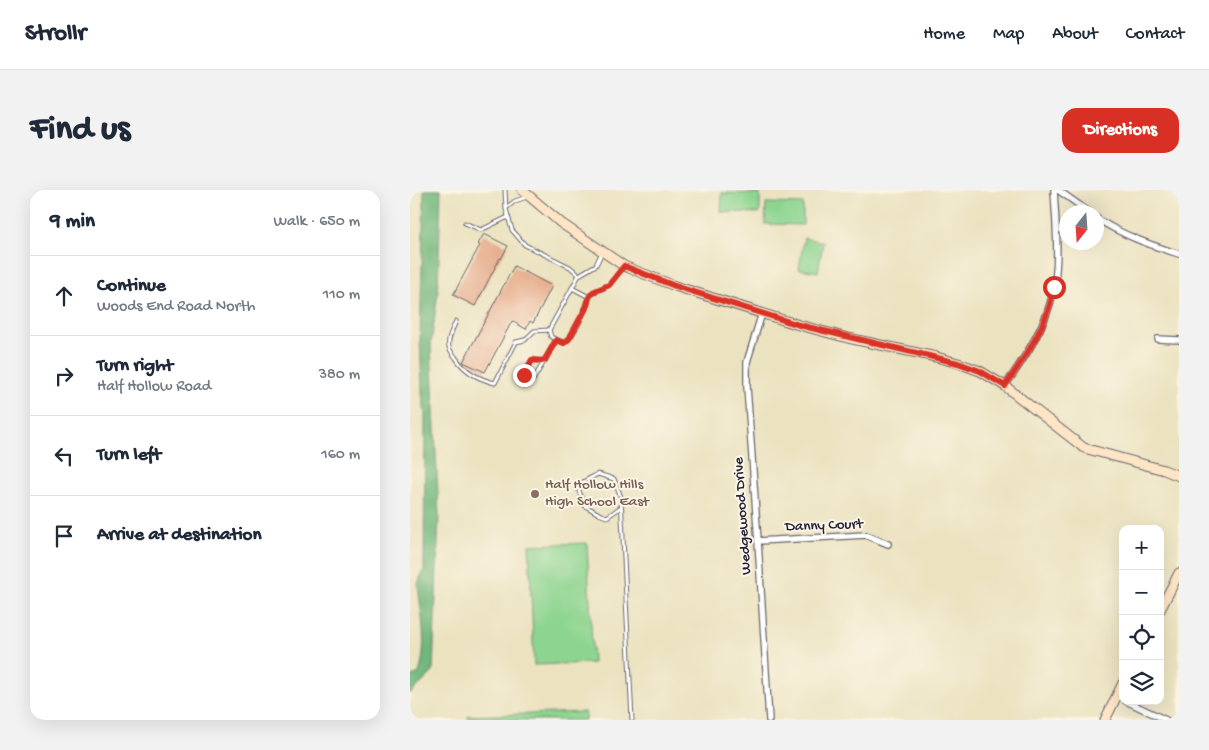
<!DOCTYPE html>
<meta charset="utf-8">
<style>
body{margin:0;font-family:"Gochi Hand",sans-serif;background:#f2f2f3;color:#1f2937}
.controls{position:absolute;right:15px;bottom:15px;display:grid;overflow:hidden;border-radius:10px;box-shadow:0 5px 20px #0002}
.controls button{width:45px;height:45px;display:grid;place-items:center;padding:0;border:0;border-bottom:1px solid #e0e1e3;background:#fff;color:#1f2937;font:25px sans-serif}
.compass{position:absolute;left:649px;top:15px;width:45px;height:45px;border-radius:50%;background:#fff;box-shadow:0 5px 20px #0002;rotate:197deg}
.stop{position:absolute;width:15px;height:15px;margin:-11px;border:4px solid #d93025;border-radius:50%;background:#fff}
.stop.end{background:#d93025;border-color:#fff;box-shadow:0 1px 5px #0008}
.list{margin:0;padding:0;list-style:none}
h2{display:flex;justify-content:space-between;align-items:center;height:65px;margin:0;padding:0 20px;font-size:21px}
h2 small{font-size:16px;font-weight:400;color:#747a83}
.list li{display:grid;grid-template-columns:32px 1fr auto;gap:15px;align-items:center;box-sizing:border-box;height:80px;padding:0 20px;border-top:1px solid #e0e1e3}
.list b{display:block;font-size:19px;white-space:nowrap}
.list p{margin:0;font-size:16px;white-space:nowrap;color:#747a83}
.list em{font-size:16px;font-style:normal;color:#747a83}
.icon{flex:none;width:28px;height:28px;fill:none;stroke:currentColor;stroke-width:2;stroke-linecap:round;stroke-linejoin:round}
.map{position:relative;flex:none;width:769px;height:530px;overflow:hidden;border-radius:15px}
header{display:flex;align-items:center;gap:30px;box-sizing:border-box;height:70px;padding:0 25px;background:#fff;border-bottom:1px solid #e0e1e3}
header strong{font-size:24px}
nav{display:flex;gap:28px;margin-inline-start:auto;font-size:18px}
.intro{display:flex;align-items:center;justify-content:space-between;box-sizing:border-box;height:120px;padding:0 30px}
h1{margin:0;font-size:35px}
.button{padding:12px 22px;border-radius:15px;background:#d93025;color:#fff;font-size:18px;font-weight:700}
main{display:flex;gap:30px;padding:0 30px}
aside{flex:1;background:#fff;border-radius:15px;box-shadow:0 5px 20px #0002}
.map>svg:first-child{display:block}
</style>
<header>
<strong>Strollr</strong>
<nav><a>Home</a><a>Map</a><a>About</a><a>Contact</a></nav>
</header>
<div class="intro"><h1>Find us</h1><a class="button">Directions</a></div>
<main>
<aside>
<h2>9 min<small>Walk · 650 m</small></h2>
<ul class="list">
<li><svg class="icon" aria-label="ahead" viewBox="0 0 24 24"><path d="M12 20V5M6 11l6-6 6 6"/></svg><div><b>Continue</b><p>Woods End Road North</p></div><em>110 m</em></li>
<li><svg class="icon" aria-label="right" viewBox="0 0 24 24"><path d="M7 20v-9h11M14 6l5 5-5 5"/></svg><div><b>Turn right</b><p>Half Hollow Road</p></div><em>380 m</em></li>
<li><svg class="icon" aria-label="left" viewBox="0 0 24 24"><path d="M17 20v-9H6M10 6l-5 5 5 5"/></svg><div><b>Turn left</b></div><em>160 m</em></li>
<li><svg class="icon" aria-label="arrive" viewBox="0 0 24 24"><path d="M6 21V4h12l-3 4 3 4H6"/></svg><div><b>Arrive at destination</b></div></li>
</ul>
</aside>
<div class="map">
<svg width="769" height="530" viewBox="0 0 769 530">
<rect width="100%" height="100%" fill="#fcf5e5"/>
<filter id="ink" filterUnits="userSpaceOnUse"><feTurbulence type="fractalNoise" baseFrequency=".02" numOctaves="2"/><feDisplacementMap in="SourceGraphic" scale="10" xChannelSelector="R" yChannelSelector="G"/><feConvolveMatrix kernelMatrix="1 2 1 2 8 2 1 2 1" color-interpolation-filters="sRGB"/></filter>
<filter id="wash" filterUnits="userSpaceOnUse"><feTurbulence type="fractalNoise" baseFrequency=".0096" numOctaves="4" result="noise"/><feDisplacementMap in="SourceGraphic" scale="20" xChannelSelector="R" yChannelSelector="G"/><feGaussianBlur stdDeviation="1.12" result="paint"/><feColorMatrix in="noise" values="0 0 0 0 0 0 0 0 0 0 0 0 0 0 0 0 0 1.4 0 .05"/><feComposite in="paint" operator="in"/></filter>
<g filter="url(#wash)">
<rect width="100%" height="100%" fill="#ebe2c0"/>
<g fill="#8cd48f" stroke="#577b65">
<polygon points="312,3 350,4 350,23 311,22"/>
<polygon points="356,13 393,14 393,35 355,34"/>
<polygon points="394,48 413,52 408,82 389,79"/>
<polygon points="177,353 183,473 124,475 119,355"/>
<polygon points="175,522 175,530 59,530 58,526"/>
</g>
<path fill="#71b67a" stroke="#4a6c5a" d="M14,0h17l-3,102 -7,53 8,170 -6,157 -23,22v-17l9,-4c9,-28 2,-59 -1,-88l2,-7 4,-8 1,-155 -3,-22 -2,-56z"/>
<g id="blocks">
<g fill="#e6ad8d">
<polygon points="74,44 98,56 91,69 90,68 65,116 43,105 70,55 68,54"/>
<polygon points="104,76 142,96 123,133 120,131 116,139 102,131 75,182 53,172"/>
</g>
</g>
</g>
<g filter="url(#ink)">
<use href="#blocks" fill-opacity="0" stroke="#68656a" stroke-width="1"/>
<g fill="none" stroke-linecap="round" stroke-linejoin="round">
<g stroke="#68656a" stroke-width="5">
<g id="lane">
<polyline points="95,0 96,19 102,40 115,55 160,77 169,85"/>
<polyline points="96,18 105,11 117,7"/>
<polyline points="55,33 71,40 98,27"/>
<polyline points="192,62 186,75 169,85 162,98 179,107 183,103 199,95 213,78"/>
<path d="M162,98l-23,42 2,7 13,6c11,-8 22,-33 25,-46"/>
<path d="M46,131c-3,8 -9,17 -7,26 1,4 5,8 7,11 9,14 22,21 39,25l21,-41 9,-2 9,-9 15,-1"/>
<polyline points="135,170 131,171 122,170 114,185 123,190 135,170 136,167 147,150"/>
<polyline points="211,317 197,327 189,324 174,315 169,301 171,293 188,284 204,289 211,307 222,530"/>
</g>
</g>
<g stroke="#68656a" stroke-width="8">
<g id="street">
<polyline points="648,0 679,22"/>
<path d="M686,28c26,17 54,27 83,36"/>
<polyline points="352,123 337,172 337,197 348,351 359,530"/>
<polyline points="748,149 769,150"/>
<path d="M595,196c16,-23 32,-47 42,-73 15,-39 9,-83 7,-123"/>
<polyline points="348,351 456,345 478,354"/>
<polyline points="716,511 756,530"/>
</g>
</g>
<g stroke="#68656a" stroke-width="11">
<g id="secondary">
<polyline points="112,0 151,33 214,76 265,96 389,135 438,148 526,167 548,173 570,181 595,196 674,258 754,280 769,286"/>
<polyline points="750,420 769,383"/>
<polyline points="695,530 713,493"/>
</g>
</g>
<use href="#lane" stroke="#fff" stroke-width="3"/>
<use href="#street" stroke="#fff" stroke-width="5.5"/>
<use href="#secondary" stroke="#fde5c5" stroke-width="9"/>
</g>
</g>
<g fill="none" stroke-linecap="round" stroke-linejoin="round" filter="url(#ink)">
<path stroke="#d93025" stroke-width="6" d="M114,185l8,-15 9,1 4,-1 11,-20 8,3 5,-4 18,-33 2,-9 4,-5 16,-7 15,-19 51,20 124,39 159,38 22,8 25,15c15,-22 35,-50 43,-76 3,-7 4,-15 6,-23"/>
</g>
<circle fill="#8d6e63" stroke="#fcf5e5" stroke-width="2" cx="125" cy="304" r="5"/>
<g text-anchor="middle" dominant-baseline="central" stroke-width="4" stroke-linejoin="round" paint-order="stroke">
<g font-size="15" fill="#785e54" stroke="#fcf5e5" text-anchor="start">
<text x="135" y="295">Half Hollow Hills<tspan x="135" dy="17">High School East</tspan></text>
</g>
<g font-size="15" fill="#22223b" stroke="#fcf5e5">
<text transform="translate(333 326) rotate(-94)">Wedgewood Drive</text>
<text transform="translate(414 336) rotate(-2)">Danny Court</text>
</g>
</g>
</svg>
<div class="controls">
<button>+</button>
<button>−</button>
<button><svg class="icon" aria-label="locate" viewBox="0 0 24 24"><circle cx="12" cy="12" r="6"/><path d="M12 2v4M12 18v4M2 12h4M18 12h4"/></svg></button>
<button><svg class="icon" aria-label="layers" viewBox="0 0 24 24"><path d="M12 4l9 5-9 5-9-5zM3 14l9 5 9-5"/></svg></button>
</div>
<svg class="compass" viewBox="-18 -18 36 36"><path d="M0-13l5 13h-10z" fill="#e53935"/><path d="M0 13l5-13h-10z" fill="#747a83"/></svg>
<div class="stop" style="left:644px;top:97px"></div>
<div class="stop end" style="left:114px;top:185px"></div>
</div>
</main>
